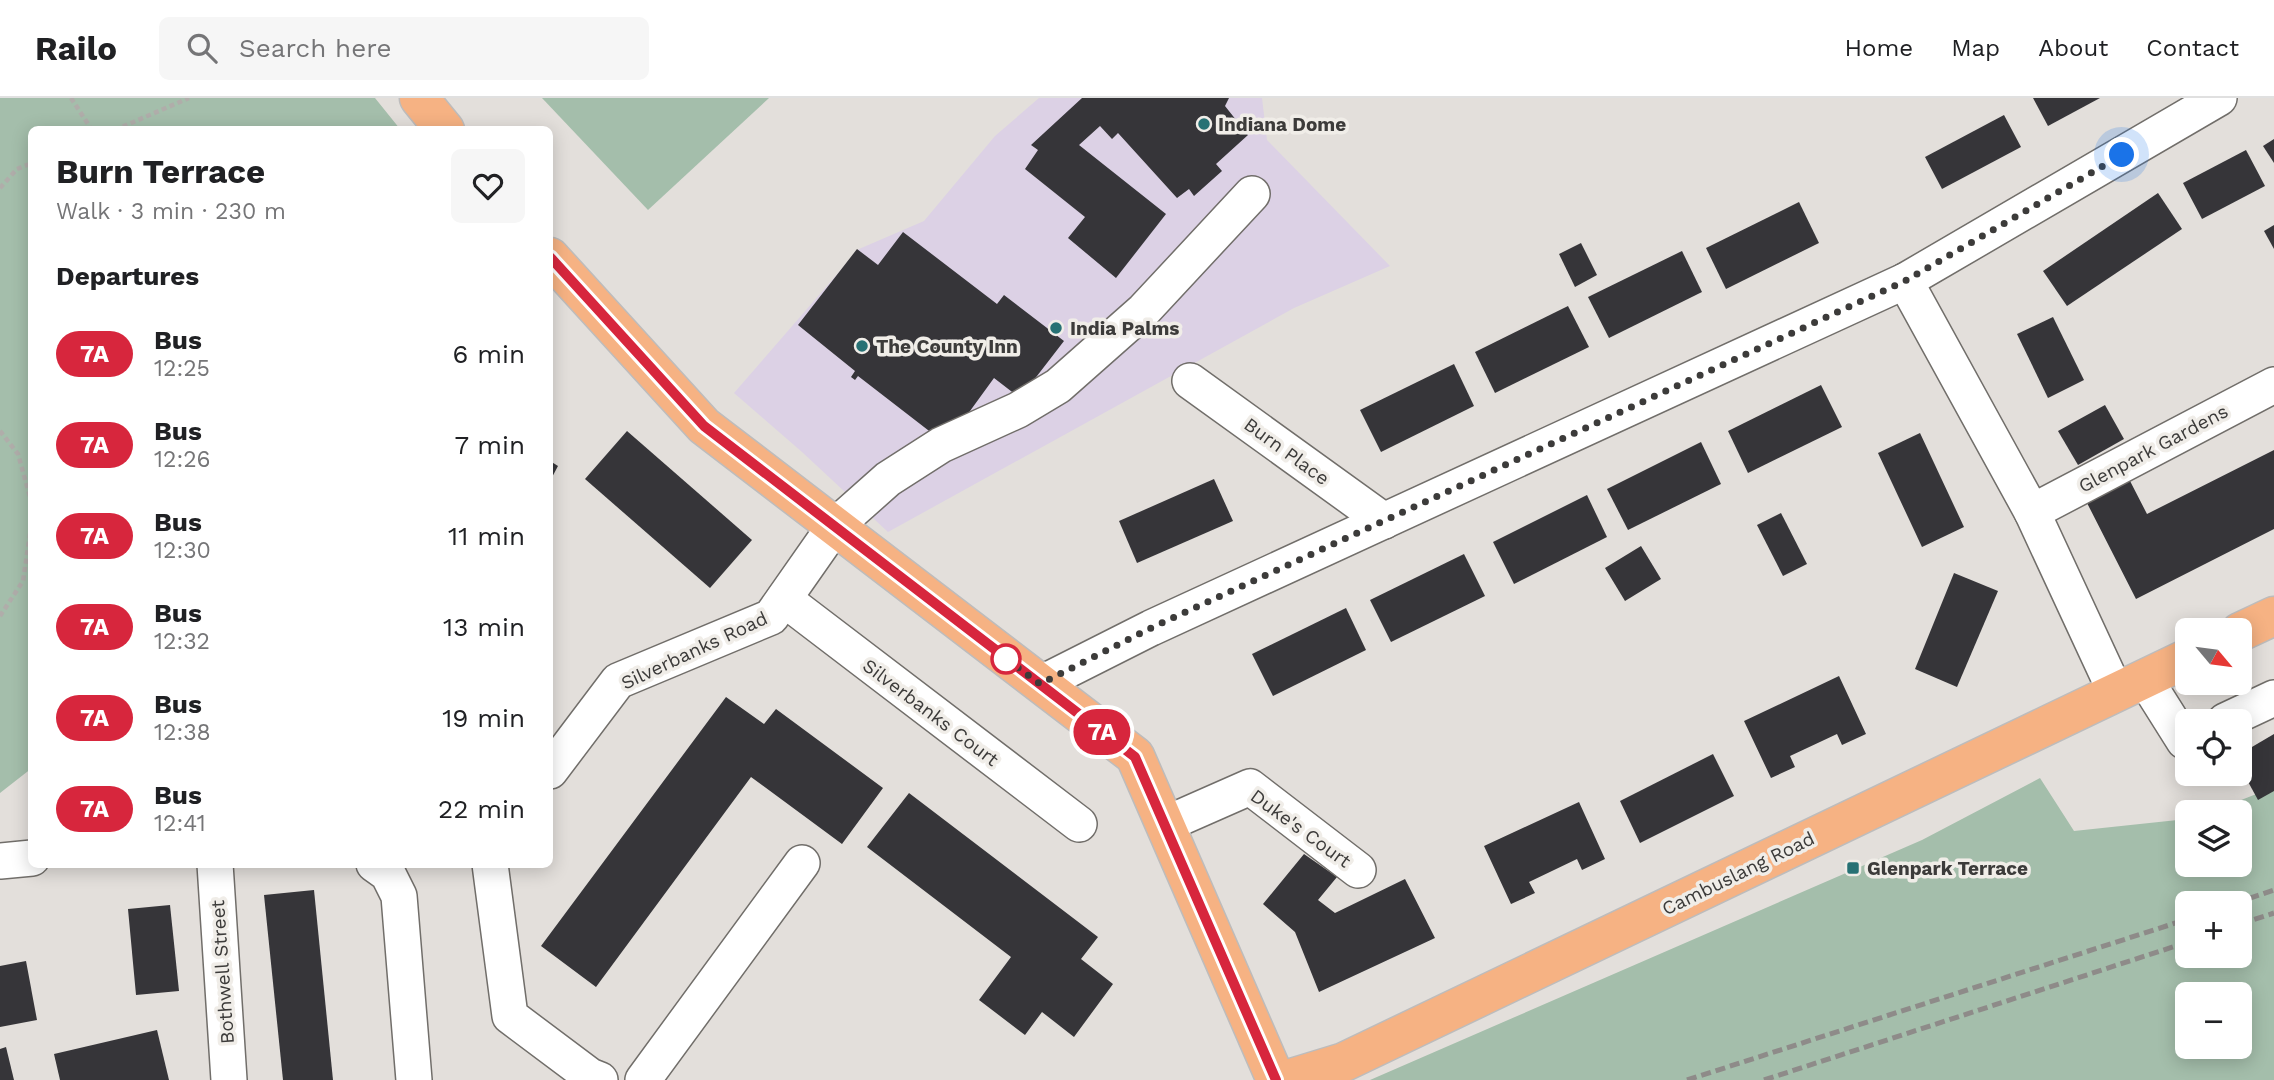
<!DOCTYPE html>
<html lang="en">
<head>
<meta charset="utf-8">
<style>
  :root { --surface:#fff; --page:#f6f6f6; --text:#202124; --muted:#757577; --line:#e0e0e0 }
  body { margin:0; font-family:"Work Sans",sans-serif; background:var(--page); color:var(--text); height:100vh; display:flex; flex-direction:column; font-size:26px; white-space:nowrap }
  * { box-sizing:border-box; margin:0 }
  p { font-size:23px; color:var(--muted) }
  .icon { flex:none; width:38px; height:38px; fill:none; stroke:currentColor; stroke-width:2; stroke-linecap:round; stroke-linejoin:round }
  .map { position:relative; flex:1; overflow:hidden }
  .sheet { position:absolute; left:28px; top:28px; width:525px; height:742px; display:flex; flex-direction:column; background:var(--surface); border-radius:10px; box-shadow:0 4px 18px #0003 }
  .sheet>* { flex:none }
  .badge { padding:0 14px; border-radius:23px; font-size:24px; line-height:46px }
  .needle { width:46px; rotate:119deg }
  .buttons { position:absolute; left:2175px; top:520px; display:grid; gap:14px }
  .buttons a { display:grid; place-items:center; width:77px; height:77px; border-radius:10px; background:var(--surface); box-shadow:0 4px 18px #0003; font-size:35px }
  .you { position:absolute; width:35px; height:35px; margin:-18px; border:5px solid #fff; border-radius:50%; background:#1a73e8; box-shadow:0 0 0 10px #1a73e833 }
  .map>.badge { position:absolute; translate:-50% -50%; box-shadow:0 0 0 4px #fff }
  h2 { padding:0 28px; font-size:26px; line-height:63px }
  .round { display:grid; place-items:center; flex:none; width:74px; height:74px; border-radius:10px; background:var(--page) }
  .summary { display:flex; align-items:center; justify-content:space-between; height:119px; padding:0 28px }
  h1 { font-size:33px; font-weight:700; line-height:52px }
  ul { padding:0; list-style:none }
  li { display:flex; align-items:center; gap:21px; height:91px; padding:0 28px }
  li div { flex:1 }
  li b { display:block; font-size:26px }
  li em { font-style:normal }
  li .badge { min-width:77px; font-weight:700; text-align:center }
  header { display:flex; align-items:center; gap:42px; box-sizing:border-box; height:98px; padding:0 35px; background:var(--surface); border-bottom:2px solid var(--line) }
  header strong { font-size:33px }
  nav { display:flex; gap:38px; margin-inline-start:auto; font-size:24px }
  .search { width:490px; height:63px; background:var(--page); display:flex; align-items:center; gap:18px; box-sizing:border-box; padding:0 24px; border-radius:10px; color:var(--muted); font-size:26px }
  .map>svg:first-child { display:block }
  .commercial { fill:#dcd1e5 }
  .green { fill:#a4beab; fill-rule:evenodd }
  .building { fill:#363539 }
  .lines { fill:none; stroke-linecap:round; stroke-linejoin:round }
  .minor-casing { stroke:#716e6a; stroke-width:38 }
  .major-casing { stroke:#bdbcbc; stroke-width:41 }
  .path { stroke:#b0adaa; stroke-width:4.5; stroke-dasharray:5 3.5; stroke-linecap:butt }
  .minor { stroke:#fff; stroke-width:35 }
  .major { stroke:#f6b283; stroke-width:38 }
  .rail { stroke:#8e8b89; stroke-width:5; stroke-dasharray:10 5; stroke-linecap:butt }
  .line-casing { stroke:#fff; stroke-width:16 }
  .line { stroke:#d7263d; stroke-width:10 }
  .walk { stroke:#3c3b3a; stroke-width:7; stroke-dasharray:0 12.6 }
  .poi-dot { fill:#277174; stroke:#f0ede8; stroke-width:2.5 }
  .stop-dot { fill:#fff; stroke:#d7263d; stroke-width:3.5 }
  .labels { text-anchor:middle; stroke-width:7; stroke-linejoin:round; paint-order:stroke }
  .poi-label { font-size:19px; font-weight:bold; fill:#3c3b3a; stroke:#f0ede8; text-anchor:start }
  .street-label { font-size:19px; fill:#3c3b3a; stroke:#f0ede8 }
</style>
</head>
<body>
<header>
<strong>Railo</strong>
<div class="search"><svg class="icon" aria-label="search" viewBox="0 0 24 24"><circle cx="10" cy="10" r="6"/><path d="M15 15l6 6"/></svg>Search here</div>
<nav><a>Home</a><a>Map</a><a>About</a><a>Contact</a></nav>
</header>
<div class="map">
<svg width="2274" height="982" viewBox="0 0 2274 982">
  <rect width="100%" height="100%" fill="#e3dfdb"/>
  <!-- commercial -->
  <path class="commercial" d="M1039 0H1262L1267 42 1390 168 1294 210 888 434 802 354 734 295 859 151 924 123 995 38Z"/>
  <!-- green -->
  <g class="green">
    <path d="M0 0H375L400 31 32 32V670L0 695Z"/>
    <path d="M542 0H769L648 112Z"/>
    <path d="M2040 680 2074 733 2187 721 2188 766H2240V714H2211L2274 689V982H1370L1922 742ZM2188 805H2240V858H2188ZM2188 896H2240V948H2188Z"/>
  </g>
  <!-- building -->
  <g class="building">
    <path d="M1082 0H1229L1225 8 1248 37 1216 66 1222 73 1194 98 1189 91 1177 100 1118 35 1112 41 1100 28 1079 47 1166 116 1116 180 1068 140 1085 119 1025 71 1038 52 1031 47Z"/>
    <path d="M2033 0H2100L2048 28Z"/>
    <path d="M2004 17 2021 49 1942 91 1925 59Z"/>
    <path d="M2274 41V65L2263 48Z"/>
    <path d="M2246 52 2265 88 2202 121 2183 85Z"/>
    <path d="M2158 95 2182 131 2067 208 2043 173Z"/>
    <path d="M1799 104 1819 145 1726 191 1706 150Z"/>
    <path d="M2274 127V151L2264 133Z"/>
    <path d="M903 134 997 206 1004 197 1064 243 1020 300 994 280 946 346 858 278 855 282 851 279 855 273 798 227 857 151 878 167Z"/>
    <path d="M1581 145 1597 177 1575 189 1559 156Z"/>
    <path d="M1682 153 1702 194 1609 240 1588 199Z"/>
    <path d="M1568 208 1589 249 1495 295 1475 254Z"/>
    <path d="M2053 219 2084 282 2048 300 2017 236Z"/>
    <path d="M1454 266 1474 308 1381 354 1360 312Z"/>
    <path d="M1821 287 1842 329 1748 375 1728 333Z"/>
    <path d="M2105 307 2124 341 2078 367 2058 333Z"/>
    <path d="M627 333 752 442 710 490 585 381Z"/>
    <path d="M1920 335 1964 429 1922 449 1878 355Z"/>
    <path d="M1701 344 1721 386 1628 432 1607 391Z"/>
    <path d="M2274 352V431L2136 501 2086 403 2129 381 2147 416Z"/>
    <path d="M550 363 558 368 550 383Z"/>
    <path d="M1214 381 1233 423 1137 465 1119 423Z"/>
    <path d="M1587 397 1607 439 1514 486 1493 444Z"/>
    <path d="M1781 415 1807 466 1783 478 1757 427Z"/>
    <path d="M1641 448 1661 481 1625 503 1605 470Z"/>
    <path d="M1464 456 1485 498 1391 544 1370 502Z"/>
    <path d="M1954 475 1998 493 1957 589 1915 571Z"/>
    <path d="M1346 510 1366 552 1273 598 1252 556Z"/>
    <path d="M1839 578 1866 636 1842 647 1837 636 1790 658 1795 669 1771 680 1744 623Z"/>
    <path d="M726 599 764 626 776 611 883 690 842 746 751 679 596 889 541 848Z"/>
    <path d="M2274 636V693L2258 702 2240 669V656Z"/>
    <path d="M1713 656 1734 698 1640 745 1620 703Z"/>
    <path d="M909 695 1098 839 1081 861 1113 886 1074 939 1042 914 1025 937 979 902 1011 859 867 749Z"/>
    <path d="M1579 704 1605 761 1582 772 1577 761 1529 784 1535 795 1511 806 1484 748Z"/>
    <path d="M1304 756 1337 779 1318 802 1335 815 1405 781 1435 840 1319 894 1295 834 1263 806Z"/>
    <path d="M314 792 333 982H283L264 797Z"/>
    <path d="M170 807 179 893 136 897 128 811Z"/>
    <path d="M26 863 37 922 0 929V868Z"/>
    <path d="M157 932 169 982H60L54 956Z"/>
    <path d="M6 949 14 982H0V951Z"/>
  </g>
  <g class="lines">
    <!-- minor casing -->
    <g class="minor-casing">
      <g id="minor">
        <path d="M1905 183 2032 414 2116 595"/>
        <path d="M1190 283 1384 423"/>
        <path d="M2032 414 2274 287"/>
        <path d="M784 501 1079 726"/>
        <path d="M2145 581 2184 643 2188 641"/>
        <path d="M1040 586 1151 530 1905 183 2219 0"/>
        <path d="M2225 623 2274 600"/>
        <path d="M550 673 618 583 771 519 834 429 888 381 941 347 1018 312 1058 288 1144 212 1252 96"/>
        <path d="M1166 726 1250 689 1358 772"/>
        <path d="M0 763 32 760"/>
        <path d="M215 766 229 982"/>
        <path d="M374 766 388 776 399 798 414 982"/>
        <path d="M490 766 510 918 590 978 600 982"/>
        <path d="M643 982 802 765"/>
      </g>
    </g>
    <!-- major casing -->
    <g class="major-casing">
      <g id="major">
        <path d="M419 0 445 32"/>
        <path d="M550 159 704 328 1135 658 1276 982"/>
        <path d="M2240 534 2274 518"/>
        <path d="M1285 982 1344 964 2188 560"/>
      </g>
    </g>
    <!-- path -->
    <g class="path">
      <path d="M71 0 92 32"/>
      <path d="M115 32 189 0"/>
      <path d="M0 90 17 71 32 65"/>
      <path d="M0 333 18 356 32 406"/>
      <path d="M0 518 23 483 32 423"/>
    </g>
    <!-- minor -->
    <use href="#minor" class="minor"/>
    <!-- major -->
    <use href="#major" class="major"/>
    <!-- rail -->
    <g class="rail">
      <path d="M2235 805 2274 792"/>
      <path d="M2240 826 2274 815"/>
      <path d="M1687 982 2188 821"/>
      <path d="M1764 982 2188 844"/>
    </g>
  </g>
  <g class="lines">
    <!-- line casing -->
    <g class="line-casing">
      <path id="line" d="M550 159 704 328 1135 659 1276 982"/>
    </g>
    <!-- line -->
    <use href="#line" class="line"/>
    <!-- walk -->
    <path class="walk" d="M1006 561 997 554 1040 586 1151 530 1905 183 2122 57"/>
  </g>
  <!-- markers -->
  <g class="poi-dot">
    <circle cx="1204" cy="26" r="7"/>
    <circle cx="1056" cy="230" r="7"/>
    <circle cx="862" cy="248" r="7"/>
    <rect x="1846" y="763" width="14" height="14" rx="3.5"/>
  </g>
  <circle class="stop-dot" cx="1006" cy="561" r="14"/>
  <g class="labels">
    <!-- poi labels -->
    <g class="poi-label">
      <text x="1218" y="33">Indiana Dome</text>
      <text x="1070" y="237">India Palms</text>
      <text x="876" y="255">The County Inn</text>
      <text x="1867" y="777">Glenpark Terrace</text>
    </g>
    <!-- street labels -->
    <g class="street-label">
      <text transform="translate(2153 350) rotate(-28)" y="7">Glenpark Gardens</text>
      <text transform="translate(1287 353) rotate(36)" y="7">Burn Place</text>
      <text transform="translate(694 552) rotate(-25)" y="7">Silverbanks Road</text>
      <text transform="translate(931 614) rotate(37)" y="7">Silverbanks Court</text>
      <text transform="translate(1301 730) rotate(36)" y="7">Duke's Court</text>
      <text transform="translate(1738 775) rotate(-26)" y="7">Cambuslang Road</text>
      <text transform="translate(222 874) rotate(-94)" y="7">Bothwell Street</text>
    </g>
  </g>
</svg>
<div class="buttons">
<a><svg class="needle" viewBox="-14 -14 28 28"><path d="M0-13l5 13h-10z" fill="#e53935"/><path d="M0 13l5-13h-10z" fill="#757577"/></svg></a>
<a><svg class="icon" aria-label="locate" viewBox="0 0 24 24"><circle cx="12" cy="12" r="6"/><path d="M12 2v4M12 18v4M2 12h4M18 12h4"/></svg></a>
<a><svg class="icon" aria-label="layers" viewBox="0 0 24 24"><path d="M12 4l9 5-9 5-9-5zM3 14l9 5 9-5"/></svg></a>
<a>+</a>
<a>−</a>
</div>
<div class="you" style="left:2122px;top:57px"></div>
<b class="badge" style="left:1102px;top:634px;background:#d7263d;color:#fff">7A</b>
<section class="sheet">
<div class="summary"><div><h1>Burn Terrace</h1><p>Walk · 3 min · 230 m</p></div><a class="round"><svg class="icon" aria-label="heart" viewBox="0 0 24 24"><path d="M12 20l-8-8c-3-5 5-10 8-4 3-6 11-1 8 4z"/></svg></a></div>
<h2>Departures</h2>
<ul>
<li><span class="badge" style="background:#d7263d;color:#fff">7A</span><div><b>Bus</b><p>12:25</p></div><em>6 min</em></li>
<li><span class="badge" style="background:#d7263d;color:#fff">7A</span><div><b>Bus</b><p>12:26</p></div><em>7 min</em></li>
<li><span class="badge" style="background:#d7263d;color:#fff">7A</span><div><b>Bus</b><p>12:30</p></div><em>11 min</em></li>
<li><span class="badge" style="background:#d7263d;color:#fff">7A</span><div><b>Bus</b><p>12:32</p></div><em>13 min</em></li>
<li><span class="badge" style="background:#d7263d;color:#fff">7A</span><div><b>Bus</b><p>12:38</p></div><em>19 min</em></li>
<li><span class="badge" style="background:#d7263d;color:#fff">7A</span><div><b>Bus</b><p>12:41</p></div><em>22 min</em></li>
</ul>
</section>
</div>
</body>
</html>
